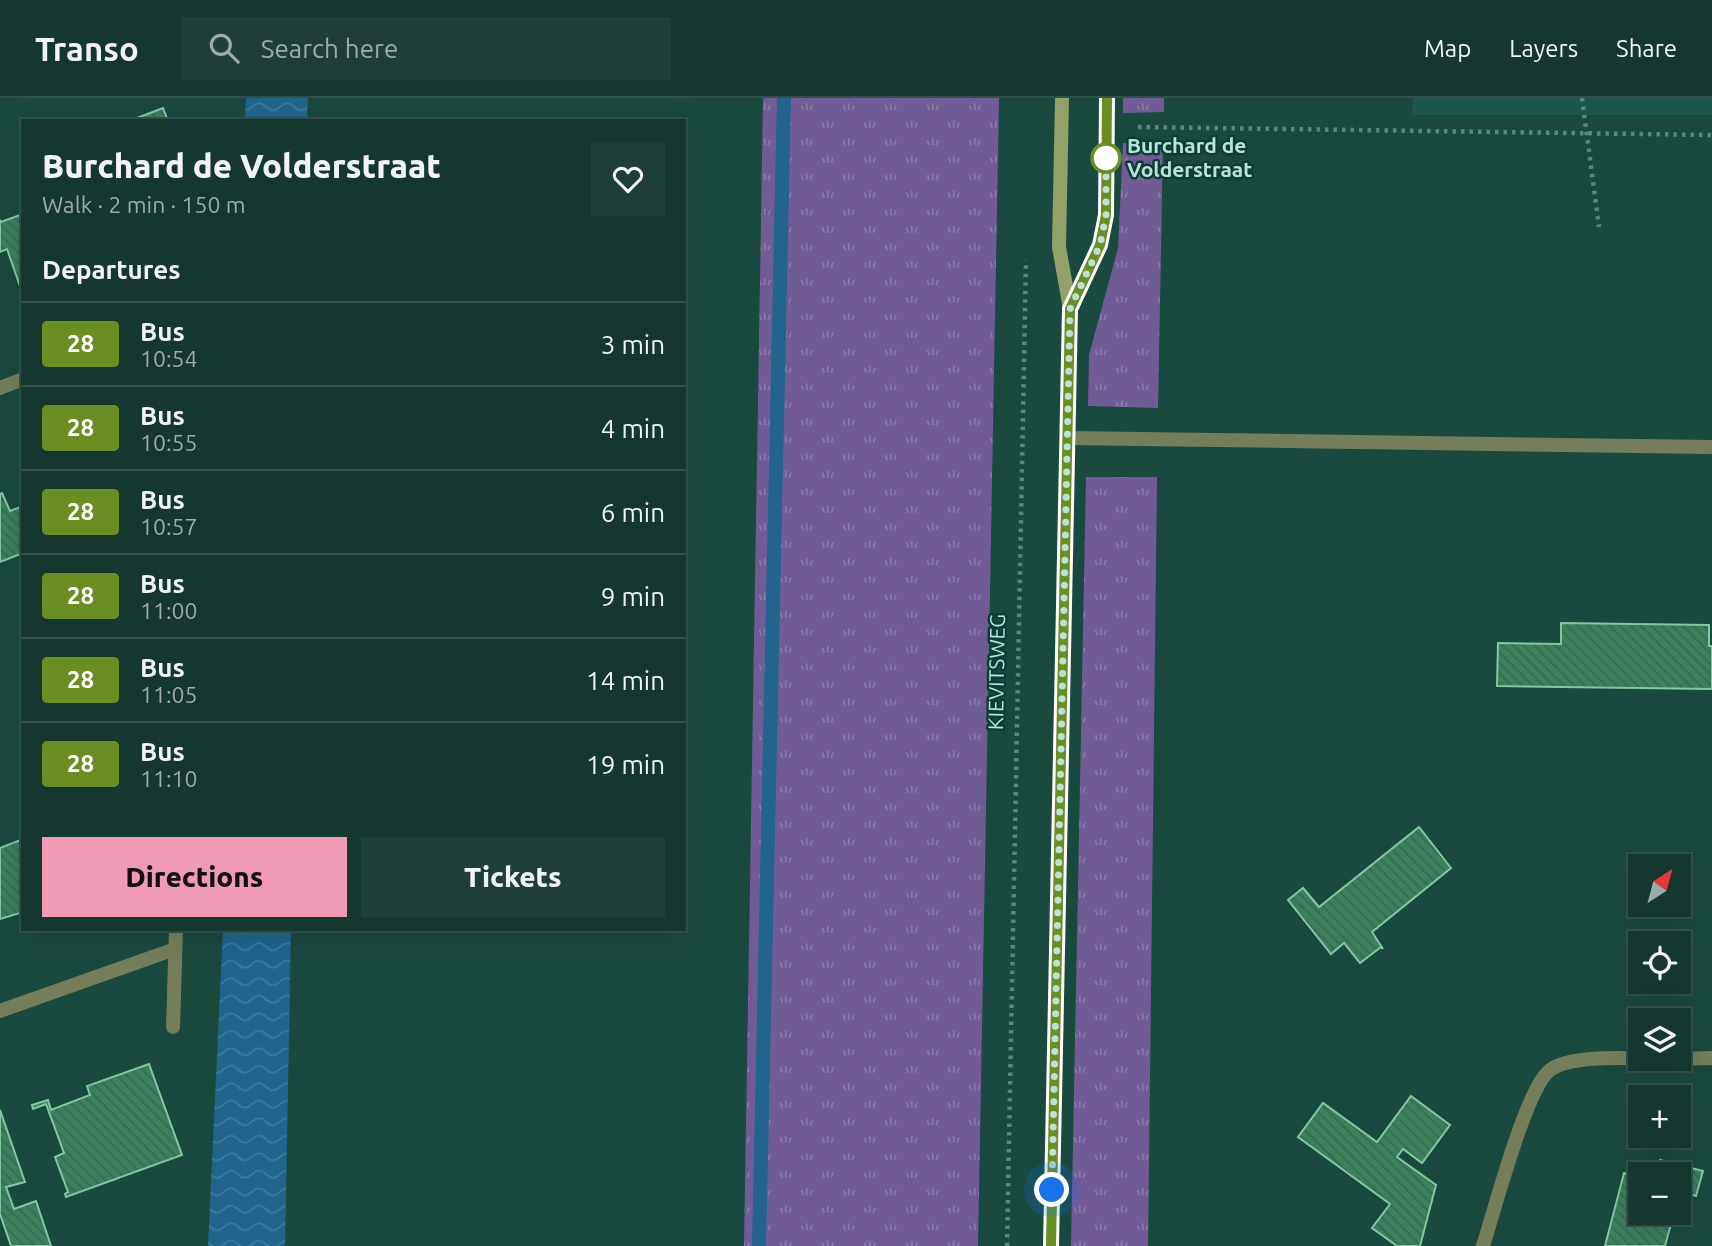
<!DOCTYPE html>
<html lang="en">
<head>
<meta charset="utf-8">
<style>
  :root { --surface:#143730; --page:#1d3f38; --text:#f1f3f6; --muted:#9dacab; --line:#33514c; --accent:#f09ab5 }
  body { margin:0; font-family:Ubuntu,sans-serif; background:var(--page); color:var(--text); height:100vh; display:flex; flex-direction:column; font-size:26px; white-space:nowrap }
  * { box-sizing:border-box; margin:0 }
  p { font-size:23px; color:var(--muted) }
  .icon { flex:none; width:38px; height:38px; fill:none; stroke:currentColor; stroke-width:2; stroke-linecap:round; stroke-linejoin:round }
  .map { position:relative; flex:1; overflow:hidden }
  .drawer { position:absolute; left:21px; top:21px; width:665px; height:812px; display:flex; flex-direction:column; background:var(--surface); border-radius:0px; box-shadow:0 7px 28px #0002,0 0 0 2px var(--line) }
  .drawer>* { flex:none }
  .badge { padding:0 14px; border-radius:5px; font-size:24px; line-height:46px }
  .needle { width:46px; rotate:36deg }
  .buttons { position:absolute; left:1628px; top:756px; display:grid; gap:14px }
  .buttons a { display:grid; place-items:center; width:63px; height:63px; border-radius:0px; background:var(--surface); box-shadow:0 7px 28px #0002,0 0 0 2px var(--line); font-size:35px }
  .you { position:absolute; width:35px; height:35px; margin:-18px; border:5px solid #fff; border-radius:50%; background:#1a73e8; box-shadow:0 0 0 10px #1a73e833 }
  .map>.badge { position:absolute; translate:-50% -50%; box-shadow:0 0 0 4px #fff }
  h2 { padding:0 21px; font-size:26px; line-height:63px }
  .round { display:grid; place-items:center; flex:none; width:74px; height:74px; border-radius:0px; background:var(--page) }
  .headline { display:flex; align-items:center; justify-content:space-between; height:119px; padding:0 21px }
  h1 { font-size:33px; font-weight:800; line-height:52px }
  .button { display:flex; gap:14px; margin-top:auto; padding:14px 21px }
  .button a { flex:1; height:80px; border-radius:0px; background:var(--accent); color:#111; font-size:28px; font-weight:800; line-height:80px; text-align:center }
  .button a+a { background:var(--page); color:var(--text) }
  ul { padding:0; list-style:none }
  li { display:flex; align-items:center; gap:21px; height:84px; padding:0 21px; border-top:2px solid var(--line) }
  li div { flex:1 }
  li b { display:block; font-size:26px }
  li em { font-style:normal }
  li .badge { min-width:77px; font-weight:700; text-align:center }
  header { display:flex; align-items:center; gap:42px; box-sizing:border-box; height:98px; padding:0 35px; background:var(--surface); border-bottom:2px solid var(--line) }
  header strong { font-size:33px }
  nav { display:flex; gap:38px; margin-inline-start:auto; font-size:24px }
  .search { width:490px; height:63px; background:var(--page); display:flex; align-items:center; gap:18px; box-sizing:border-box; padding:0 24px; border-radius:0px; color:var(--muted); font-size:26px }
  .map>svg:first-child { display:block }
  .built { fill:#1f564c }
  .grass { fill:url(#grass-tufts) }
  .water { fill:url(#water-waves) }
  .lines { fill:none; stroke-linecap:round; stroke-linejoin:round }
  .stream { stroke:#21648c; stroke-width:14 }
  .building { fill:url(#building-back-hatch); stroke:#83c8a2; stroke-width:2 }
  .path { stroke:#59867d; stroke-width:4.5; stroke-dasharray:3.5 5; stroke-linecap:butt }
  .street { stroke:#757e5b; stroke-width:14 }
  .secondary { stroke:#93a068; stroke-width:14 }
  .line-casing { stroke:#fff; stroke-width:16 }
  .line { stroke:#6b8e23; stroke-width:10 }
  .walk { stroke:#bae2d9; stroke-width:7; stroke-dasharray:0 12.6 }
  .stop-dot { fill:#fff; stroke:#6b8e23; stroke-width:3.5 }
  .labels { text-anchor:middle; stroke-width:5; stroke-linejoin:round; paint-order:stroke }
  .stop-label { font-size:21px; font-weight:bold; fill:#bae2d9; stroke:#0d3e36; text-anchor:start }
  .street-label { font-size:21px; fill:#bae2d9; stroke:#0d3e36 }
</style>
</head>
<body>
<header>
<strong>Transo</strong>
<div class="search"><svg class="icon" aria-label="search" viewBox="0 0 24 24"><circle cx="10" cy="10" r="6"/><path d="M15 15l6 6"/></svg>Search here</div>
<nav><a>Map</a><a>Layers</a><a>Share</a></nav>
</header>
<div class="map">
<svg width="1712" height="1148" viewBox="0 0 1712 1148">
  <defs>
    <pattern id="grass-tufts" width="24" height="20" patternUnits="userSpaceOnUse" patternTransform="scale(1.75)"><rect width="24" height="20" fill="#705b96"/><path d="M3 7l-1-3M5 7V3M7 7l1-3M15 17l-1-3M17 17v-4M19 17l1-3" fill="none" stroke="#887aa9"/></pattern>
    <pattern id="water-waves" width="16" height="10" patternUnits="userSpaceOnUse" patternTransform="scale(1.75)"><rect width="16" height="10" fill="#21648c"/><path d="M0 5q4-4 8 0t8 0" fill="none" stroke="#3f7a9c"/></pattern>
    <pattern id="building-back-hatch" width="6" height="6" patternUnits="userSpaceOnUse" patternTransform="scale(1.75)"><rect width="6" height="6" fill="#3c805e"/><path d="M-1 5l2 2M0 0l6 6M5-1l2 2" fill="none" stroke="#3a6852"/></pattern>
  </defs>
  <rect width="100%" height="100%" fill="#1a4940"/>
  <!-- built -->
  <path class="built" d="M1413 0H1712V17H1412Z"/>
  <!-- grass -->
  <g class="grass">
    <path d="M763 0H999L978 1148H744Z"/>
    <path d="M1123 0H1164V14L1123 15Z"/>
    <path d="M1123 45 1163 46 1158 310 1088 308 1089 257 1118 150Z"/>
    <path d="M1086 379H1157L1148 1148H1071Z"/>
  </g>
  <!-- water -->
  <g class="water">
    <path d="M246 0H308L307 23H245Z"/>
    <path d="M223 831H291L285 1148H208Z"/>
  </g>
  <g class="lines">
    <!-- stream -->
    <path class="stream" d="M759 1148 784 0"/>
  </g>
  <!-- building -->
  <g class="building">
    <path d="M163 10 168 23H129Z"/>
    <path d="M23 116V193L22 194 7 151 0 154V122L1 124Z"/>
    <path d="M2 395 10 413 23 408V455L0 464V396Z"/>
    <path d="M1561 525 1709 527V548H1712V591L1497 588 1498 545 1561 546Z"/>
    <path d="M1419 729 1451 770 1372 834 1383 851 1381 849 1360 865 1344 845 1331 856 1288 802 1303 790 1319 809Z"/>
    <path d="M23 741V814L0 821V750Z"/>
    <path d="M149 966 182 1057 66 1099 65 1096 68 1094 55 1059 64 1055 46 1006 33 1011 32 1007 48 1002 51 1012 90 997 87 988Z"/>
    <path d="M1411 998 1450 1027 1422 1065 1403 1051 1397 1059 1436 1087 1420 1148H1397L1372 1130 1390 1106 1298 1039 1323 1005 1377 1044Z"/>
    <path d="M0 1012 25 1084 6 1089 14 1111 36 1103 51 1148H11L0 1116Z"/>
    <path d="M1660 1062 1703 1073 1696 1098 1680 1093 1678 1098V1076H1656Z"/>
    <path d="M1624 1075 1640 1080V1115H1674L1665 1148H1605Z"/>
  </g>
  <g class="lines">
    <!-- path -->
    <g class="path">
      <path d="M1582 0 1599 129"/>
      <path d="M1138 29 1712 37"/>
      <path d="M1007 1148 1026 162"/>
    </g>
    <!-- street -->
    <g class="street">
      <path d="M0 290 23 281"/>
      <path d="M1067 340 1712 349"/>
      <path d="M0 913 175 851"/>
      <path d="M173 929 176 831"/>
      <path d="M1678 961 1712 960"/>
      <path d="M1483 1148C1494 1114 1526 990 1550 972 1573 955 1638 961 1667 961"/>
    </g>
    <!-- secondary -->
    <g class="secondary">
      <path d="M1070 211 1100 147 1106 117 1107 0"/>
      <path d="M1051 1148 1070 211 1059 149 1062 0"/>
    </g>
  </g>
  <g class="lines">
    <!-- line casing -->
    <g class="line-casing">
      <path id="line" d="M1051 1148 1070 211 1100 147 1106 117 1107 0"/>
    </g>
    <!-- line -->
    <use href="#line" class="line"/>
    <!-- walk -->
    <path class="walk" d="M1052 1092 1070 211 1100 147 1106 117V60"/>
  </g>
  <!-- markers -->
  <circle class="stop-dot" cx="1106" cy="60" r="14"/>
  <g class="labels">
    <!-- stop labels -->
    <g class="stop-label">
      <text x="1127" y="55">Burchard de<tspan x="1127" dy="24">Volderstraat</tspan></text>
    </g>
    <!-- street labels -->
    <g class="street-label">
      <text transform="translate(997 574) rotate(-89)" y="7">KIEVITSWEG</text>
    </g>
  </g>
</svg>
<div class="buttons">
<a><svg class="needle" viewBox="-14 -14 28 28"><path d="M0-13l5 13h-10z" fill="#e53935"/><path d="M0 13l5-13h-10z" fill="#9dacab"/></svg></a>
<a><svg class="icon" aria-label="locate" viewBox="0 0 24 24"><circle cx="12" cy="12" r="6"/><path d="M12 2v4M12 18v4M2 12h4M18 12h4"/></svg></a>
<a><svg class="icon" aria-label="layers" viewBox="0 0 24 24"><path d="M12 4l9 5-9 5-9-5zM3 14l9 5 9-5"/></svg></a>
<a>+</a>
<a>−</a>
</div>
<div class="you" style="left:1052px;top:1092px"></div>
<section class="drawer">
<div class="headline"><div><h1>Burchard de Volderstraat</h1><p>Walk · 2 min · 150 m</p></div><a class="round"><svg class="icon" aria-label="heart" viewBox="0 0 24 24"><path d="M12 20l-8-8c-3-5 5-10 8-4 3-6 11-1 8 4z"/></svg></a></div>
<h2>Departures</h2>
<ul>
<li><span class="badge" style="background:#6b8e23;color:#fff">28</span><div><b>Bus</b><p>10:54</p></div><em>3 min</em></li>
<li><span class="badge" style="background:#6b8e23;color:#fff">28</span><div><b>Bus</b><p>10:55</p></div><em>4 min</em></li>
<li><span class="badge" style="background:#6b8e23;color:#fff">28</span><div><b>Bus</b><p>10:57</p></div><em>6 min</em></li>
<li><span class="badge" style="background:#6b8e23;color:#fff">28</span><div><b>Bus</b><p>11:00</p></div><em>9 min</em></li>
<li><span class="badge" style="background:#6b8e23;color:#fff">28</span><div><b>Bus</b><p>11:05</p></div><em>14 min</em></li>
<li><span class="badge" style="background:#6b8e23;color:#fff">28</span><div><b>Bus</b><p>11:10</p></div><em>19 min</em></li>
</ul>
<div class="button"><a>Directions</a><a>Tickets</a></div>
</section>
</div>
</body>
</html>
